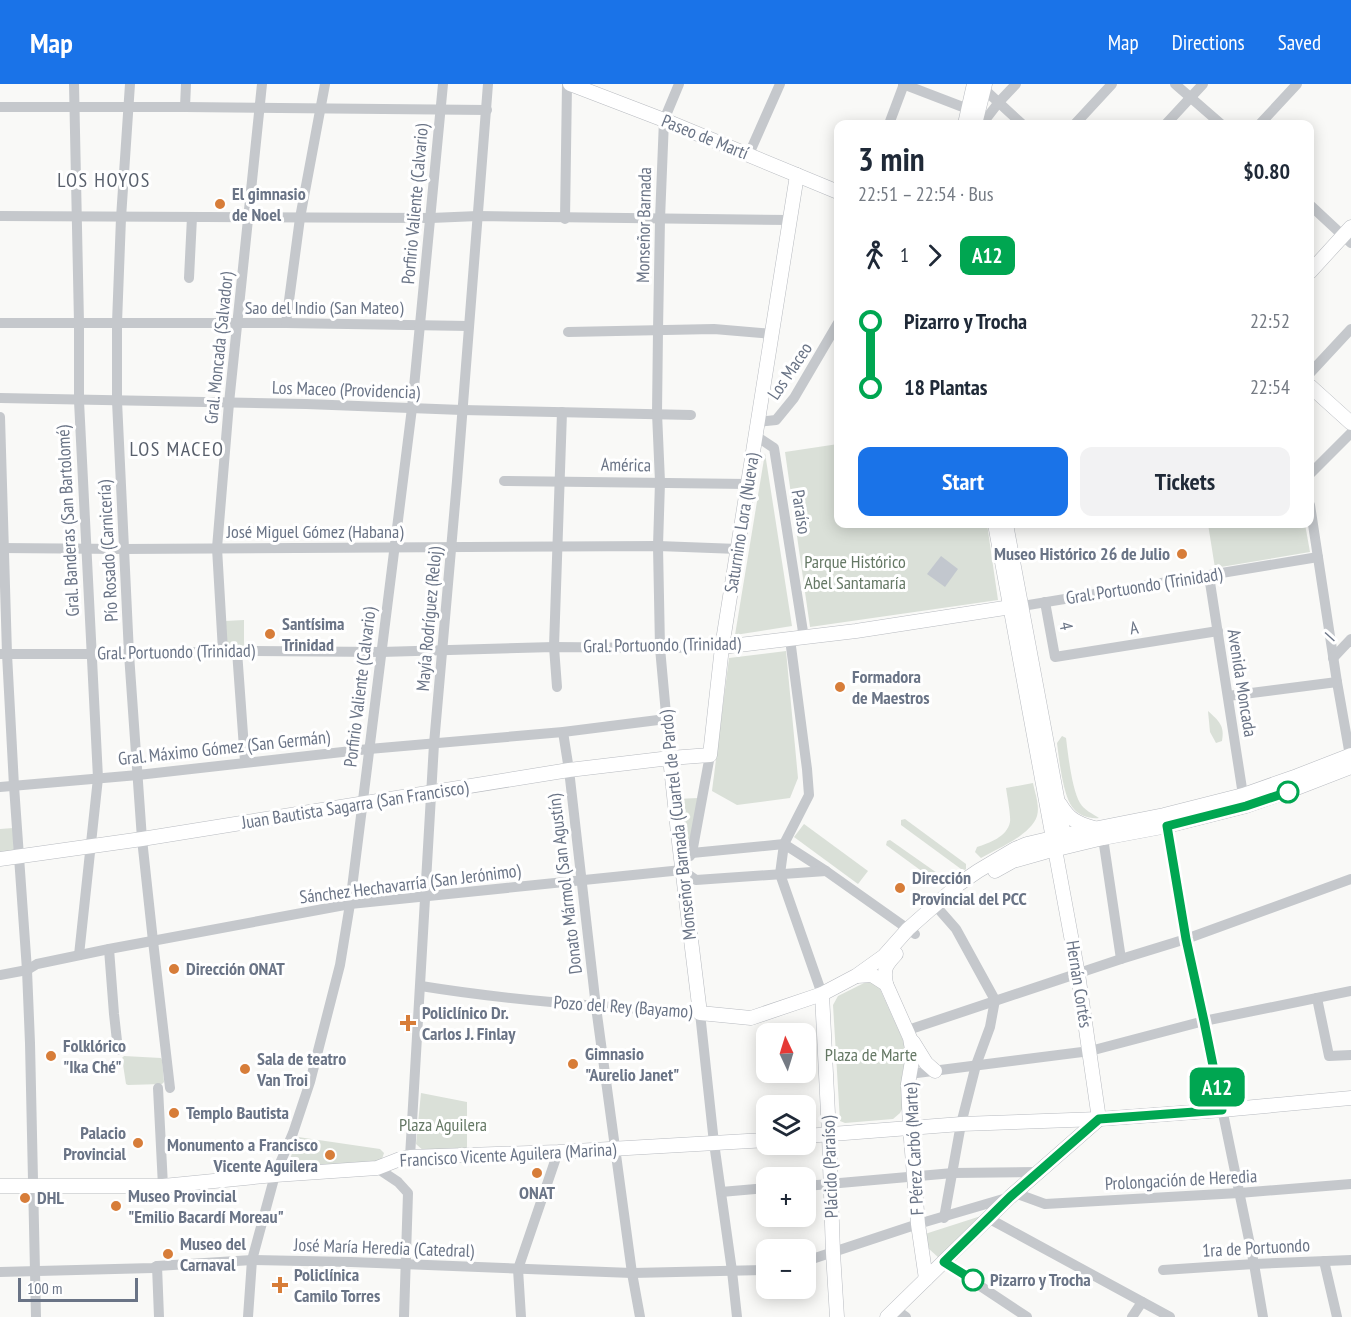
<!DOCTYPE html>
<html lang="en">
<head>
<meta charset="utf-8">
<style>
  :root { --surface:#fff; --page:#f2f2f3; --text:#1f2937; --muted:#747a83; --accent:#1a73e8 }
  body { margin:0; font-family:"PT Sans Narrow",sans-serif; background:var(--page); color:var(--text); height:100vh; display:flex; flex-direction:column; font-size:22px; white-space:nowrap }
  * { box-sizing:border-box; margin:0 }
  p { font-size:20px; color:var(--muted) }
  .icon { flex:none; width:33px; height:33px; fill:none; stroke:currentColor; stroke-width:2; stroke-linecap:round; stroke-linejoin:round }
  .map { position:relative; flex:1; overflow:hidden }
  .drawer { position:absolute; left:834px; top:36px; width:480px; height:408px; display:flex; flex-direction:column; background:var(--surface); border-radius:12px; box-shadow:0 3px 15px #0003 }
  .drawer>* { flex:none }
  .badge { padding:0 12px; border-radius:9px; font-size:21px; line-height:39px }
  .needle { width:39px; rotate:356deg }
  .buttons { position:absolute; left:756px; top:939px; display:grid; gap:12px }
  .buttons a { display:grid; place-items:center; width:60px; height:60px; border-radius:12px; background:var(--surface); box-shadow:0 3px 15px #0003; font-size:30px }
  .scale { position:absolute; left:18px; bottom:15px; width:120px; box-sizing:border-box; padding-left:6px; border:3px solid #6a7486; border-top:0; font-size:16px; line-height:21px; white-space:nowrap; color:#6a7486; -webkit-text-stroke:4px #fff; paint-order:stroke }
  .map>.badge { position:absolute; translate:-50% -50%; box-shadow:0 0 0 3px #fff }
  .legs { display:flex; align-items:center; gap:9px; height:66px; padding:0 24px; font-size:20px }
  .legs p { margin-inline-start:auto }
  .head { display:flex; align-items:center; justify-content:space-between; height:102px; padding:0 24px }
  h1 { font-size:33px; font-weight:700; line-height:45px }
  .button { display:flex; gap:12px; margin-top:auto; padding:12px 24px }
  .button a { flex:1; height:69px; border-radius:12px; background:var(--accent); color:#fff; font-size:24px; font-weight:700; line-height:69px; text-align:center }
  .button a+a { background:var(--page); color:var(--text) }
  ul { padding:0 24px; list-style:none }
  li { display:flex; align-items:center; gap:21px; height:66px; font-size:22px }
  li i { display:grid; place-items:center; width:9px; height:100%; margin:0 8px; background:currentColor }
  li i::after { content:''; width:15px; height:15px; margin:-8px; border:4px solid; border-radius:50%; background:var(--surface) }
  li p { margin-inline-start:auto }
  li:first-child i { background:linear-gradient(#0000 50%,currentColor 0) }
  li:last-child i { background:linear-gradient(currentColor 50%,#0000 0) }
  header { display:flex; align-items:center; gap:36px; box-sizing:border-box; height:84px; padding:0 30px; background:var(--accent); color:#fff }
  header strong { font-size:28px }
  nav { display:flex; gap:33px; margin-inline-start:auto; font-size:21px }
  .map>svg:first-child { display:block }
  .green { fill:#dae0d8 }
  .water { fill:#c2c7ce }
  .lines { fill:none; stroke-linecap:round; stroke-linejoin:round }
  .major-casing { stroke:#b8bbc0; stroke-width:15 }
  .minor { stroke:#c5c8cc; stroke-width:10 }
  .major { stroke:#fff; stroke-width:14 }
  .line-1-casing { stroke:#fff; stroke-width:14 }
  .line-1 { stroke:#00a651; stroke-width:9 }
  .poi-dot { fill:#d77d39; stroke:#fff; stroke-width:2 }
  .stop-1-dot { fill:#fff; stroke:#00a651; stroke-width:3 }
  .labels { text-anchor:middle; stroke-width:6; stroke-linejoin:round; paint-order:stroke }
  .street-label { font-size:18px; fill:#6a7486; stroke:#fff }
  .poi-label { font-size:18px; font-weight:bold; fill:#6a7486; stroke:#fff; text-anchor:start }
  .park-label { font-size:18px; fill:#657865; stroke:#fff }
  .stop-label { font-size:18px; font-weight:bold; fill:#6a7486; stroke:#fff; text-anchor:start }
  .neighbourhood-label { font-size:20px; letter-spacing:1.5px; fill:#585f6b; stroke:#fff }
</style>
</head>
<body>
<header>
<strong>Map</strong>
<nav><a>Map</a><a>Directions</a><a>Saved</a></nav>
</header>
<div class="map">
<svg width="1351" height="1233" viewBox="0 0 1351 1233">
  <rect width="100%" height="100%" fill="#f9f9f7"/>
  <!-- green -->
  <g class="green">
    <path d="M838 360V440H987L998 516 810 543 785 368Z"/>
    <path d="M765 369 792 542 735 551Z"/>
    <path d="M1208 440H1305L1310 468 1215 484Z"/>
    <path d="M244 536V563L226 564 225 537Z"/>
    <path d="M786 567 798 694 790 714 737 721 712 707 729 574Z"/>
    <path d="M1208 627C1219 637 1225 642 1222 657L1216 659 1210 648Z"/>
    <path d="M1062 652 1066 654C1068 670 1072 706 1080 719 1084 726 1093 730 1099 734 1090 735 1079 732 1073 724 1063 712 1059 675 1057 659Z"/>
    <path d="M1033 699C1035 709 1040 722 1037 732 1031 751 997 765 981 774L975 768 977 763C989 759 1007 753 1010 738 1011 732 1007 711 1006 704Z"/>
    <path d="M698 714 690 756 687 757H683L676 715Z"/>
    <path d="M905 735 966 780V785L965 786 961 785 901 741V736Z"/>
    <path d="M804 740 868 787 858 800 794 753Z"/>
    <path d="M13 744 14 769 0 772V745Z"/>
    <path d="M890 756 947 796 948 799V801L942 802 886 761 887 757Z"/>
    <path d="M871 897 879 903 906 963V973L902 991 903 1005 902 1025 900 1029 893 1035 845 1039 840 1037 833 921 838 912 866 898Z"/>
    <path d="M124 972 161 974 162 976 164 998 162 1000 128 1001 126 1000 122 974Z"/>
    <path d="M421 1009 467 1018V1068H425L416 1060Z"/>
    <path d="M298 1053 380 1065 384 1069 382 1075 376 1080 286 1086Z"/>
    <path d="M981 1132 939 1174 928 1164 925 1150Z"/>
  </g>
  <!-- water -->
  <path class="water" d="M941 472 958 485 945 503 927 490Z"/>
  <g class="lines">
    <!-- major casing -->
    <g class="major-casing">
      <g id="major">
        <path d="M570 0 664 36 838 108"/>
        <path d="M965 40 974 0"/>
        <path d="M975 40 985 0"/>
        <path d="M1310 188 1351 143"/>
        <path d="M1310 302 1351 339"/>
        <path d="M995 440 1078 890 1099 1035"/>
        <path d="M1006 440 1064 751 1062 759"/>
        <path d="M722 563 856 547 1011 523"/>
        <path d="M670 674 679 758 700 929 751 934 822 910 856 892 884 872 908 845 959 800 978 787 1015 765 1027 760 1078 748 1164 731 1243 711 1297 692 1351 671"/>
        <path d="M1060 720C1069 735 1076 739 1094 744"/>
        <path d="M0 775 142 755 569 686 670 674 710 671 722 563 797 91"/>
        <path d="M995 787 1013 777 1045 768 1103 754 1167 742 1246 722 1289 707 1351 683"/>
        <path d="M857 892 872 891 886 900 910 954 913 971 908 1000 910 1043 918 1140 926 1195"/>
        <path d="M886 900C883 884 886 881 896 870"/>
        <path d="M822 910 829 1050 833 1169 837 1233"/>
        <path d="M913 958 926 979 935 987"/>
        <path d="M806 1052 961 1040 1099 1035 1222 1026 1351 1014"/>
        <path d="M0 1102H163L275 1091 377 1084 400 1075 410 1073 558 1068 766 1056"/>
        <path d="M887 1233 1010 1113 1099 1035"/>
      </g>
    </g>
    <!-- minor -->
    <g class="minor">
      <path d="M74 0 79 239V317L98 694 79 871"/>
      <path d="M130 0 121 134 117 239V317L129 570 142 755 153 857 170 1004"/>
      <path d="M903 0 968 25"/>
      <path d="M1175 0 1221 40"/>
      <path d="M984 5 1022 40"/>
      <path d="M0 23H185L487 26"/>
      <path d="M185 23 186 0"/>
      <path d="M889 40 904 0"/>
      <path d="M982 40 999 18 1016 0"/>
      <path d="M1075 40 1112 0"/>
      <path d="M1166 40 1203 0"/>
      <path d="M1260 40 1297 0"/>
      <path d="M749 70 780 0"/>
      <path d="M1310 121 1351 159"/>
      <path d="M0 132 431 134 478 132 790 136"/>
      <path d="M565 135 567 0"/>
      <path d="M189 194 192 133"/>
      <path d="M0 239H286L469 242"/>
      <path d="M286 239 300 134 325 0"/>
      <path d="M568 248 714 245 772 250"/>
      <path d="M1310 289 1351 245"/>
      <path d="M0 314 306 320 462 326 691 331"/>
      <path d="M0 333 7 570 14 702 27 886 30 959 36 1233"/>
      <path d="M758 338 776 336 794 314 838 239"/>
      <path d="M756 352 774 364 804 554"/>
      <path d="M1310 390 1351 349"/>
      <path d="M504 397 748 400"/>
      <path d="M1310 421 1337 598 1350 672"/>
      <path d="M0 464 124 465 658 462 738 465"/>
      <path d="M1209 492 1243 711"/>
      <path d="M1045 518 1055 573 1218 547"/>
      <path d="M1016 523 1318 473"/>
      <path d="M790 555 807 685 809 711 784 760 780 790 822 910"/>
      <path d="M223 567 217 464 229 319 262 0"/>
      <path d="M237 567 245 678"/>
      <path d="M0 570H129L237 567 381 568 554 563 660 564 722 563"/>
      <path d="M1333 574 1351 555"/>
      <path d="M557 603 554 563 562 328"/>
      <path d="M1228 612 1337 598"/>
      <path d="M563 648 569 686 596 923 632 1189 640 1233"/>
      <path d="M670 674 660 564 658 462 660 398 657 329 658 247 660 135 664 36 679 0"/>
      <path d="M0 703 138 691 369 665 563 648 666 635"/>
      <path d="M1167 742 1186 855 1204 937 1254 1180 1263 1233"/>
      <path d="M1103 754 1121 875"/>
      <path d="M679 758 692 769 784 760 826 787 915 850"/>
      <path d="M690 772 692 769 710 671"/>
      <path d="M935 821 956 845 995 916 990 943 976 981 961 1040 944 1134"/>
      <path d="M109 865 114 930 118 966"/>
      <path d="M0 891 27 886 37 880 109 865 350 820 682 786 696 796 826 787"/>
      <path d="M421 902C513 917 607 923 700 929L714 1059 732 1187 737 1233"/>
      <path d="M1317 914 1329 972 1351 971"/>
      <path d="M908 946 1121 875 1186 855 1351 795"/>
      <path d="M909 990 1090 967 1204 937 1351 907"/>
      <path d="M158 1004 163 1102"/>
      <path d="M410 1073 434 660 457 397 488 0"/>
      <path d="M377 1084 398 1098 408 1109 404 1233"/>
      <path d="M806 1102 953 1089 1038 1088"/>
      <path d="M721 1108 766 1104"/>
      <path d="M1015 1109 1045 1120 1239 1109 1351 1100"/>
      <path d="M988 1134 1170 1233"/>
      <path d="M806 1177 918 1140 1010 1113"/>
      <path d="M1324 1177 1337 1233"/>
      <path d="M944 1178 1027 1233"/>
      <path d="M157 1182 159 1233"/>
      <path d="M1163 1186 1254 1180 1351 1176"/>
      <path d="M0 1188 153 1184 157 1182 252 1176 351 1178 632 1189 766 1186"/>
      <path d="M895 1225 906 1233"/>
      <path d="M248 1233 252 1176 275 1091 293 1049 310 998 340 881 350 820 412 324 443 0"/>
      <path d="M521 1233 518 1185 558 1068"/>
      <path d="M1132 1233 1142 1218"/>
    </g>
    <!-- major -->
    <use href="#major" class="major"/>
  </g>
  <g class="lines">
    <!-- line-1 casing -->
    <g class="line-1-casing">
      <path id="line-1" d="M973 1196 944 1178 1010 1113 1099 1035 1222 1026 1204 937 1186 855 1167 742 1246 722 1288 708"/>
    </g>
    <!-- line-1 -->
    <use href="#line-1" class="line-1"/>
  </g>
  <!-- markers -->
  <g class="poi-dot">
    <circle cx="220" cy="120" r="6"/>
    <circle cx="1182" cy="470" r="6"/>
    <circle cx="270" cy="550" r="6"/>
    <circle cx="840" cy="603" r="6"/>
    <circle cx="900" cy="804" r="6"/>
    <circle cx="174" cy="885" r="6"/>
    <path d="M405 930h6v6h6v6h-6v6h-6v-6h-6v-6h6z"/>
    <circle cx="51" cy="972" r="6"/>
    <circle cx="573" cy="980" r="6"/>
    <circle cx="245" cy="985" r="6"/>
    <circle cx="174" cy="1029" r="6"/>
    <circle cx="138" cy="1059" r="6"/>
    <circle cx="330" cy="1071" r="6"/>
    <circle cx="537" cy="1089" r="6"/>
    <circle cx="25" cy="1114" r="6"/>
    <circle cx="116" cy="1122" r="6"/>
    <circle cx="168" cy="1170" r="6"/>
    <path d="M277 1192h6v6h6v6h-6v6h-6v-6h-6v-6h6z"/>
  </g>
  <g class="stop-1-dot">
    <circle cx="1288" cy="708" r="10"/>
    <circle cx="973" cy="1196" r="10"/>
  </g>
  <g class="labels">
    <!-- street labels -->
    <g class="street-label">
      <text transform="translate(705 53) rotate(22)" y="6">Paseo de Martí</text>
      <text transform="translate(415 120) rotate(-85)" y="6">Porfirio Valiente (Calvario)</text>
      <text transform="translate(644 141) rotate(-89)" y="6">Monseñor Barnada</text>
      <text x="324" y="230">Sao del Indio (San Mateo)</text>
      <text transform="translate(219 264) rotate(-84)" y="6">Gral. Moncada (Salvador)</text>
      <text transform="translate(790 287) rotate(-56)" y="6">Los Maceo</text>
      <text transform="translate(346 306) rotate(2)" y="6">Los Maceo (Providencia)</text>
      <text transform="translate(626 381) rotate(1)" y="6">América</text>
      <text transform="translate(801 428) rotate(81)" y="6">Paraíso</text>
      <text transform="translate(68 437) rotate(-93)" y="6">Gral. Banderas (San Bartolomé)</text>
      <text transform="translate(742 439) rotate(-81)" y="6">Saturnino Lora (Nueva)</text>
      <text x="315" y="454">José Miguel Gómez (Habana)</text>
      <text transform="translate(108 467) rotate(-93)" y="6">Pío Rosado (Carnicería)</text>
      <text transform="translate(1144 502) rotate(-9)" y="6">Gral. Portuondo (Trinidad)</text>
      <text transform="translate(429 535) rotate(-85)" y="6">Mayía Rodríguez (Reloj)</text>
      <text transform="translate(1066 542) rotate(79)" y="6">4</text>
      <text transform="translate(1134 544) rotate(-9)" y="6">A</text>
      <text transform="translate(1330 553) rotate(-48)" y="6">I</text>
      <text transform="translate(662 561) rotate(-1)" y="6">Gral. Portuondo (Trinidad)</text>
      <text transform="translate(176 568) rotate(-1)" y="6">Gral. Portuondo (Trinidad)</text>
      <text transform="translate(1242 599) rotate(81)" y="6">Avenida Moncada</text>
      <text transform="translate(360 603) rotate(-83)" y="6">Porfirio Valiente (Calvario)</text>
      <text transform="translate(224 664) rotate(-6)" y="6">Gral. Máximo Gómez (San Germán)</text>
      <text transform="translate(355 721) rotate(-9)" y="6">Juan Bautista Sagarra (San Francisco)</text>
      <text transform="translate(678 741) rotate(-96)" y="6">Monseñor Barnada (Cuartel de Pardo)</text>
      <text transform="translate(410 800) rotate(-7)" y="6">Sánchez Hechavarría (San Jerónimo)</text>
      <text transform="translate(565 800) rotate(-97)" y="6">Donato Mármol (San Agustín)</text>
      <text transform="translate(1079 900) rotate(81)" y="6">Hernán Cortés</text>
      <text transform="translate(623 923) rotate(4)" y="6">Pozo del Rey (Bayamo)</text>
      <text transform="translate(914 1065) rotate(-93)" y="6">F Pérez Carbó (Marte)</text>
      <text transform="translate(508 1071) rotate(-3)" y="6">Francisco Vicente Aguilera (Marina)</text>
      <text transform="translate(830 1083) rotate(-92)" y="6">Plácido (Paraíso)</text>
      <text transform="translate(1181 1096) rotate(-3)" y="6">Prolongación de Heredia</text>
      <text transform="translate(384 1164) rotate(2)" y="6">José María Heredia (Catedral)</text>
      <text transform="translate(1256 1164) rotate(-3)" y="6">1ra de Portuondo</text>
    </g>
    <!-- poi labels -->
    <g class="poi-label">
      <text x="232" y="116">El gimnasio<tspan x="232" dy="21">de Noel</tspan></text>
      <text x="1170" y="476" text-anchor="end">Museo Histórico 26 de Julio</text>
      <text x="282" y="546">Santísima<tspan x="282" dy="21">Trinidad</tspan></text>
      <text x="852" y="599">Formadora<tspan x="852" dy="21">de Maestros</tspan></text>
      <text x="912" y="800">Dirección<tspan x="912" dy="21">Provincial del PCC</tspan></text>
      <text x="186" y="891">Dirección ONAT</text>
      <text x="422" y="935">Policlínico Dr.<tspan x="422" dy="21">Carlos J. Finlay</tspan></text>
      <text x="63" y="968">Folklórico<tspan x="63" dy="21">"Ika Ché"</tspan></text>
      <text x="585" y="976">Gimnasio<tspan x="585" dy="21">"Aurelio Janet"</tspan></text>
      <text x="257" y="981">Sala de teatro<tspan x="257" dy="21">Van Troi</tspan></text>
      <text x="186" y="1035">Templo Bautista</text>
      <text x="126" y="1055" text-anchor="end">Palacio<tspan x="126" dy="21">Provincial</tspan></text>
      <text x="318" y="1067" text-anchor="end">Monumento a Francisco<tspan x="318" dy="21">Vicente Aguilera</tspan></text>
      <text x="537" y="1115" text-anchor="middle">ONAT</text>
      <text x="128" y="1118">Museo Provincial<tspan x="128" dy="21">"Emilio Bacardí Moreau"</tspan></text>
      <text x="37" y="1120">DHL</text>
      <text x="180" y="1166">Museo del<tspan x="180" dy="21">Carnaval</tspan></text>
      <text x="294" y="1197">Policlínica<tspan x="294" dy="21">Camilo Torres</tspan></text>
    </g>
    <!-- park labels -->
    <g class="park-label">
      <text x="855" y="484">Parque Histórico<tspan x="855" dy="21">Abel Santamaría</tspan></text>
      <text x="871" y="977">Plaza de Marte</text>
      <text x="443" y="1047">Plaza Aguilera</text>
    </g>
    <!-- stop labels -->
    <g class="stop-label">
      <text x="990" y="1202">Pizarro y Trocha</text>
    </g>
    <!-- neighbourhood labels -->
    <g class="neighbourhood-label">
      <text x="104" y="103">LOS HOYOS</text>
      <text x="177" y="372">LOS MACEO</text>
    </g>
  </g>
</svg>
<div class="buttons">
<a><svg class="needle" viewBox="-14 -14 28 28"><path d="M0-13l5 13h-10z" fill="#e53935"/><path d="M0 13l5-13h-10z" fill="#747a83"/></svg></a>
<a><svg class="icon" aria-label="layers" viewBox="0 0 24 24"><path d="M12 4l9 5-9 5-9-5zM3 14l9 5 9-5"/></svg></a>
<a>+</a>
<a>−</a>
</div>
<div class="scale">100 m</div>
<b class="badge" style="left:1217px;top:1003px;background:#00a651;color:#fff">A12</b>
<section class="drawer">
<div class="head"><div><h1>3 min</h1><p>22:51 – 22:54 · Bus</p></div><b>$0.80</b></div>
<div class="legs"><svg class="icon" aria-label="walk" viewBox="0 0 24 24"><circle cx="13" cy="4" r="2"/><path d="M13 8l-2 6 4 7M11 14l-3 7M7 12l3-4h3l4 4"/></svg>1<svg class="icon" aria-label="forward" viewBox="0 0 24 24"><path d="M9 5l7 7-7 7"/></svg><b class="badge" style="background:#00a651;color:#fff">A12</b></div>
<ul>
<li><i style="color:#00a651"></i><b>Pizarro y Trocha</b><p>22:52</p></li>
<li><i style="color:#00a651"></i><b>18 Plantas</b><p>22:54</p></li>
</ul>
<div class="button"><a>Start</a><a>Tickets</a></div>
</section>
</div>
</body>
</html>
